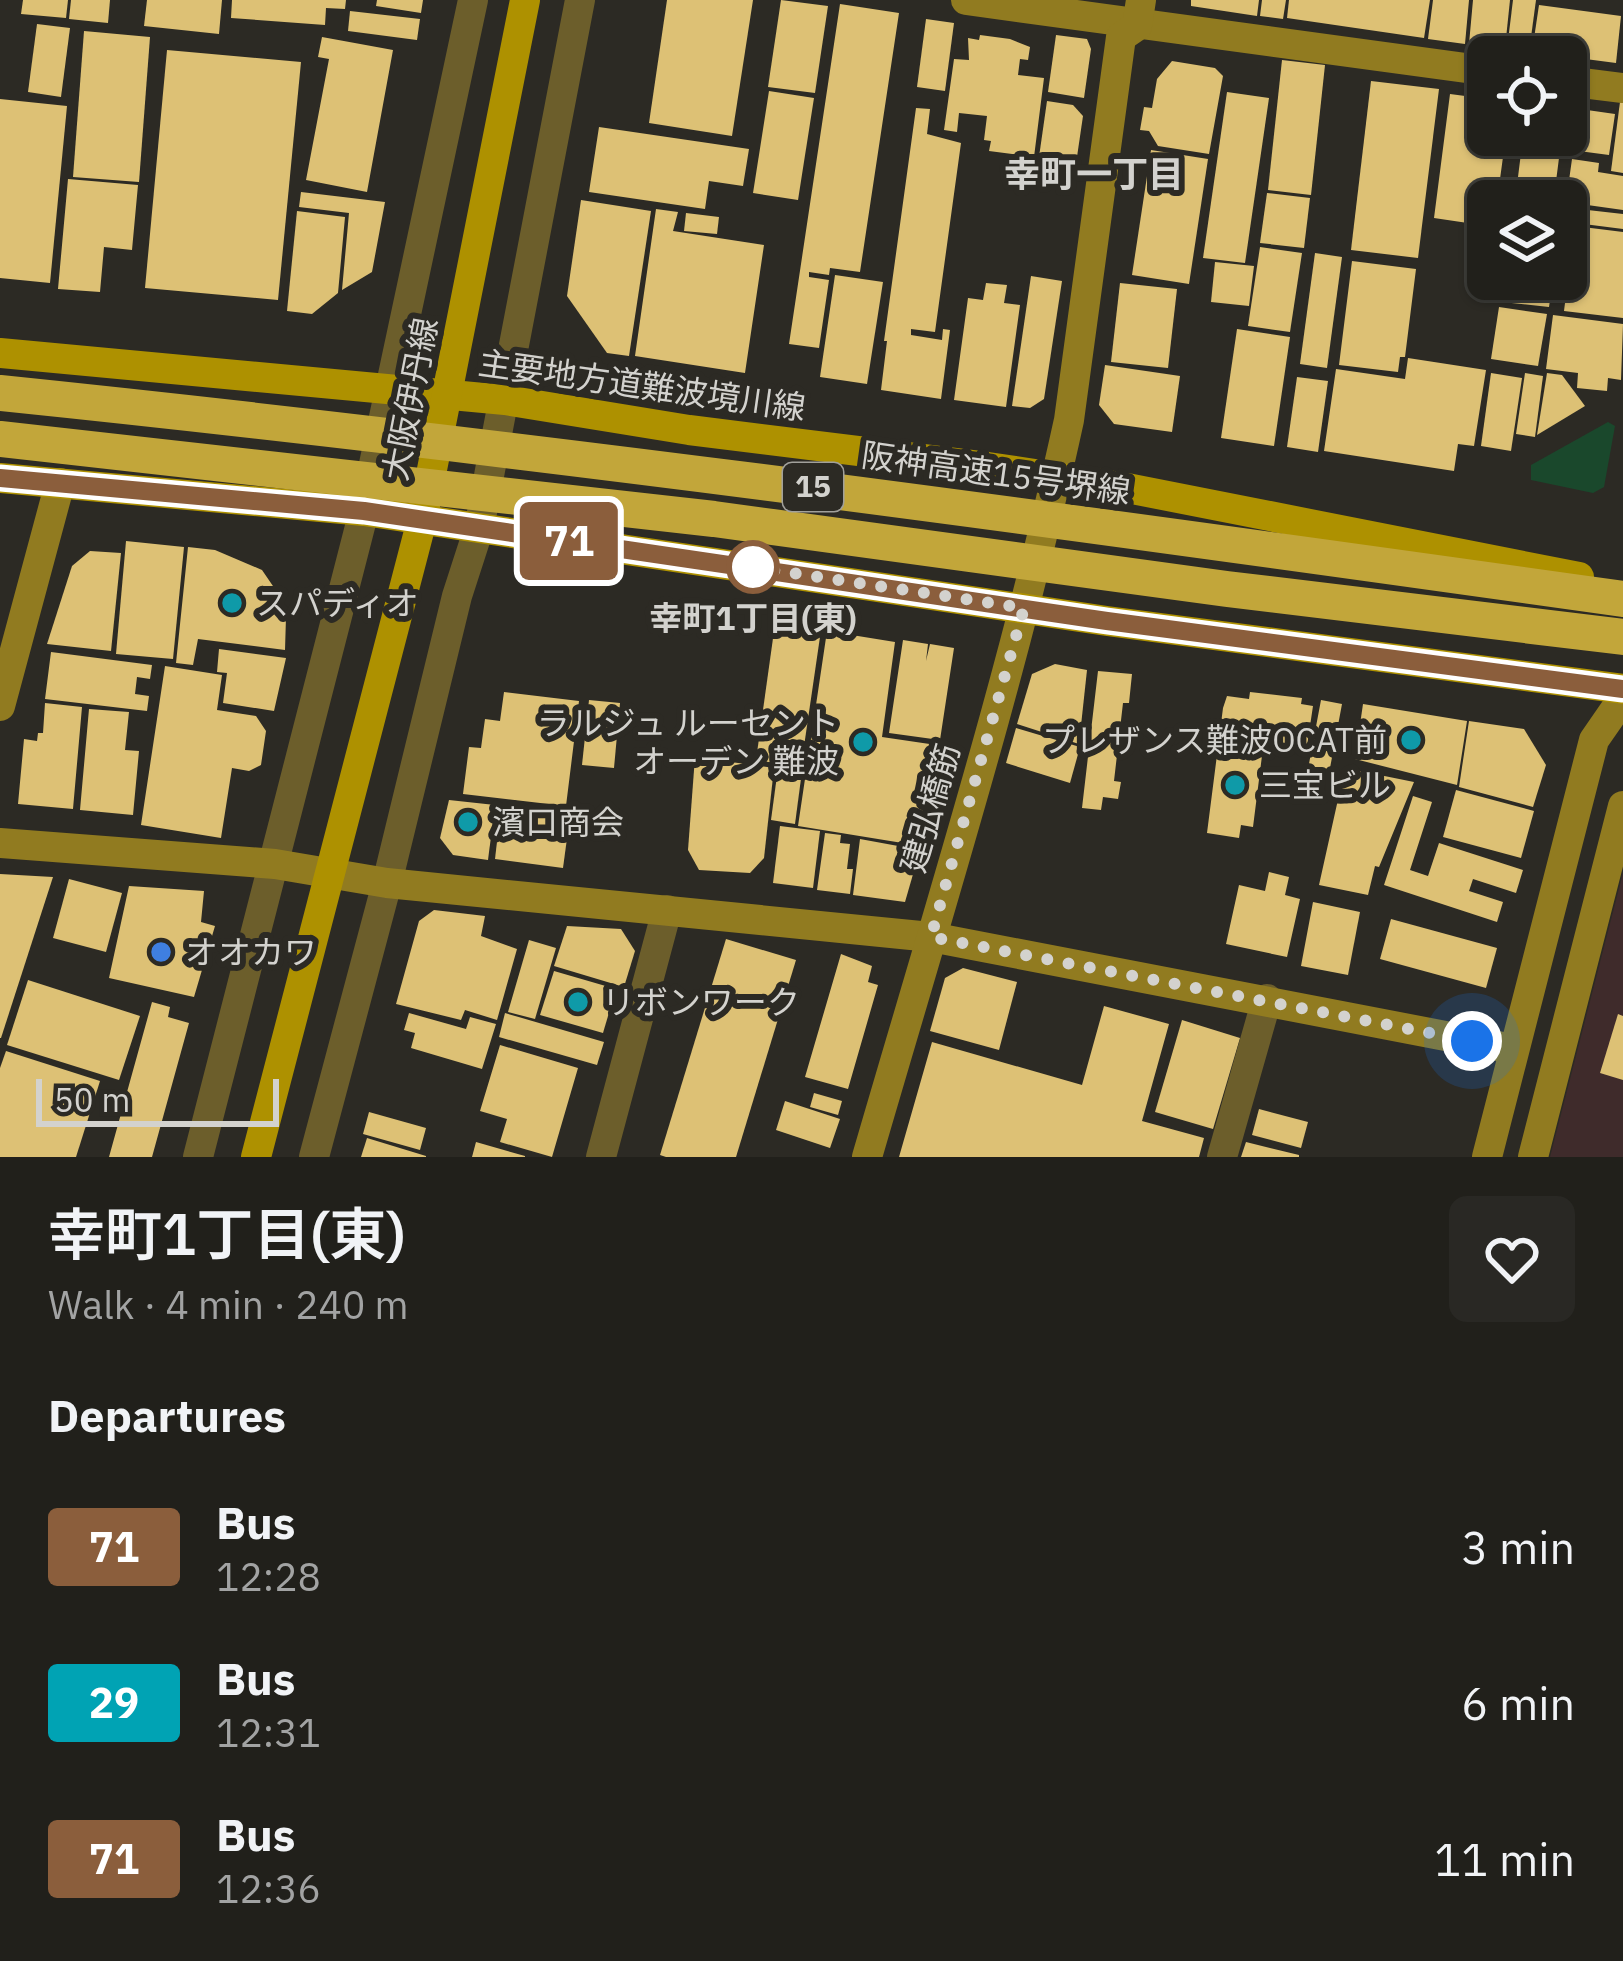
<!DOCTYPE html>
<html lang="en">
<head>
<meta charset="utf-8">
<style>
  :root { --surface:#21201b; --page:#292824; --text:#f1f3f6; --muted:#a2a3a3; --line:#3e3e3a }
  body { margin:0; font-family:"IBM Plex Sans","Noto Sans JP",sans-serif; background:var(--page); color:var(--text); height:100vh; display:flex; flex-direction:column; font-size:45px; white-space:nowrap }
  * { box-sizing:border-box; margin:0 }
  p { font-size:39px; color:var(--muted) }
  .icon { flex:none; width:66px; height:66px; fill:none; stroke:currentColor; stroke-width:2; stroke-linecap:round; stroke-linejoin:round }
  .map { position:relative; height:1157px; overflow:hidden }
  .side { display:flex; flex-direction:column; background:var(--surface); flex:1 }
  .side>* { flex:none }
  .badge { padding:0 24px; border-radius:9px; font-size:42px; line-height:78px }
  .tools { position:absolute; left:1467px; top:36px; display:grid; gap:24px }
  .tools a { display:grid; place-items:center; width:120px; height:120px; border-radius:18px; background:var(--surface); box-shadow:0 3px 9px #0004,0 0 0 3px var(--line); font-size:60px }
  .scale { position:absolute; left:36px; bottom:30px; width:243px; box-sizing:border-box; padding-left:12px; border:6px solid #d3d2ce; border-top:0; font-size:33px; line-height:42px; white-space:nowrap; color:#d3d2ce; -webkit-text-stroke:9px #2c2a24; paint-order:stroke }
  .you { position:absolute; width:60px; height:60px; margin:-30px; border:9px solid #fff; border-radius:50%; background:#1a73e8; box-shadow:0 0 0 18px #1a73e833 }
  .map>.badge { position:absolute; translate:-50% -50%; box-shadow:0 0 0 6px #fff }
  h2 { padding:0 48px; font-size:45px; line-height:108px }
  .round { display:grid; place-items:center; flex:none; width:126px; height:126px; border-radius:18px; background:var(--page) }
  .head { display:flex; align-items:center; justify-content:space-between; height:204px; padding:0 48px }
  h1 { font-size:57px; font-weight:600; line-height:90px }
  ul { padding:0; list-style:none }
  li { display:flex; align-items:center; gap:36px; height:156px; padding:0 48px }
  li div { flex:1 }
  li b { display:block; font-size:45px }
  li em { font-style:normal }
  li .badge { min-width:132px; font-weight:700; text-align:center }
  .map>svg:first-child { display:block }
  .commercial { fill:#3f2b2b }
  .green { fill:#1a482c }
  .building { fill:#ddc175 }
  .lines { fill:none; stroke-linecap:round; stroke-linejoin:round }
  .street { stroke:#6c5e2b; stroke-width:30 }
  .secondary { stroke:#917b20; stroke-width:30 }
  .primary { stroke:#ae9100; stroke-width:30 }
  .highway-bridge { stroke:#c2a63a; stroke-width:36 }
  .line-casing { stroke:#fff; stroke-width:27 }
  .line { stroke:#8b5e3c; stroke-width:18 }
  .walk { stroke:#d3d2ce; stroke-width:12; stroke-dasharray:0 21.6 }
  .stop-dot { fill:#fff; stroke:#8b5e3c; stroke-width:6 }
  .culture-dot { fill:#0f9aa8; stroke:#2c2a24; stroke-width:4.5 }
  .shop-dot { fill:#3f7fe0; stroke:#2c2a24; stroke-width:4.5 }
  .labels { text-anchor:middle; stroke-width:12; stroke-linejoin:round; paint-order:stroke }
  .shield { fill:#2c2a24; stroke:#a1a09b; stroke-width:3 }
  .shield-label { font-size:30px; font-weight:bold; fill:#d3d2ce }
  .street-label { font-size:33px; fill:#d3d2ce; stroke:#2c2a24 }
  .poi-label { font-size:33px; fill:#d3d2ce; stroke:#2c2a24; text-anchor:start }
  .stop-label { font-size:33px; font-weight:bold; fill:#d3d2ce; stroke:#2c2a24 }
  .neighbourhood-label { font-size:36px; font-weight:bold; fill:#d3d2ce; stroke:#2c2a24 }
</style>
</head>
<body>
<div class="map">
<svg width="1623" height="1157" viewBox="0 0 1623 1157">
  <rect width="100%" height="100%" fill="#2c2a24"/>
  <!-- commercial -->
  <path class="commercial" d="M1623 873V1157H1550Z"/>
  <!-- green -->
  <path class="green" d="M1608 422 1615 426 1604 487 1593 493 1531 480V465Z"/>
  <!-- building -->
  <g class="building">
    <path d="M23 0H68L66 18 21 14Z"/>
    <path d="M71 0H110L108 23 69 19Z"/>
    <path d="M147 0H222L219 34 144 26Z"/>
    <path d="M232 0H346L345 9 326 8 325 25 231 18Z"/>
    <path d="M377 0H423L421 13 376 6Z"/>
    <path d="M667 0H753L732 136 649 123Z"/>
    <path d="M781 0 828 6 815 93 768 87Z"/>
    <path d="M1191 0H1259L1257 16 1191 6Z"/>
    <path d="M1262 0H1286L1283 19 1260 16Z"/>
    <path d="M1289 0H1430L1424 38 1287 18Z"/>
    <path d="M1433 0H1469L1465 44 1428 39Z"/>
    <path d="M1473 0H1510L1505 48 1469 44Z"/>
    <path d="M1513 0H1536L1529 52 1507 49Z"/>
    <path d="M840 4 899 13 860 272 830 268 829 275 809 272V277L829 280 819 348 789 344Z"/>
    <path d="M1539 5 1621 16 1616 63 1532 52Z"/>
    <path d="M350 11 420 19 417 40 348 31Z"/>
    <path d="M926 19 954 23 945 91 917 87Z"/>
    <path d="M37 24 70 28 61 97 28 92Z"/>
    <path d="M84 31 150 37 139 182 73 177Z"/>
    <path d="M980 35 1010 39 1030 47 1028 60 1020 59 1018 75 1044 78 1034 157 989 151 991 141 984 140 987 116 959 113 957 132 944 130 954 59 969 60 968 38 979 40Z"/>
    <path d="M1056 35 1087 39 1091 49 1084 98 1048 92Z"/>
    <path d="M322 37 393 50 367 192 306 180 329 59 318 57Z"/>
    <path d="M167 50 301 62 278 300 145 288Z"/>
    <path d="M1282 60 1325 65 1311 195 1268 190Z"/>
    <path d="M1172 61 1215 68 1223 76 1209 154 1158 146 1149 131 1140 130 1144 107 1152 108 1157 79Z"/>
    <path d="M1371 81 1439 89 1418 258 1351 250Z"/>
    <path d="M769 91 814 98 798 200 753 193Z"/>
    <path d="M1227 92 1269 98 1245 263 1203 258Z"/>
    <path d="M1450 94 1488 99V135H1506L1497 201H1488V226L1434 218Z"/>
    <path d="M0 99 67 106 50 283 0 278Z"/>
    <path d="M1047 101 1073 105 1083 116 1073 184 1036 178Z"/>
    <path d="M1620 102H1623V173L1611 171Z"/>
    <path d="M1566 107 1615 114 1609 155 1541 146 1543 135H1566Z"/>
    <path d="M916 108 930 109 927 134 961 143 935 332 911 329V335L942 340 943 329 950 330 941 399 881 390 887 341H884Z"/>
    <path d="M599 127 749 149 743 186 709 181 705 209 589 192Z"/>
    <path d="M1151 150 1208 159 1189 284 1132 275Z"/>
    <path d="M1521 153 1559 158 1554 197 1563 201H1515Z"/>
    <path d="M1572 159 1599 163 1598 172 1623 176V210L1566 202Z"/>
    <path d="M68 179 138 185 132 250 104 247 100 292 58 289Z"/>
    <path d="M301 192 385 202 372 272 342 290 349 213 299 207Z"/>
    <path d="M1267 193 1310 198 1304 248 1260 243Z"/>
    <path d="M581 200 651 211 629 356 607 353 567 296Z"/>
    <path d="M1570 208 1623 214V229L1568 222Z"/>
    <path d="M656 209 678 212 673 231 764 245 745 373 635 356Z"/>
    <path d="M297 211 345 217 338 293 312 314 287 311Z"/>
    <path d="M686 213 719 217 717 234 684 231Z"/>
    <path d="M1575 226 1623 232V318L1564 311Z"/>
    <path d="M1260 247 1302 253 1290 332 1248 326Z"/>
    <path d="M1315 253 1342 257 1327 368 1300 364Z"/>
    <path d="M1352 261 1416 269 1405 357H1400L1398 372 1339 365Z"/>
    <path d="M1215 262 1254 266 1249 306 1211 302Z"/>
    <path d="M835 275 883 282 867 384 820 377Z"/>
    <path d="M1031 276 1062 281 1044 399 1030 408 1012 406Z"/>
    <path d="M1485 279H1502L1500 298 1483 296Z"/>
    <path d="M1505 279H1553L1549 307 1502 302Z"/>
    <path d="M986 283 1007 285 1004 303 1020 305 1006 407 954 400 968 298 983 300Z"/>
    <path d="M1120 283 1177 289 1168 368 1111 362Z"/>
    <path d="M1499 307 1547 314 1538 366 1491 359Z"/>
    <path d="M1553 315 1623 324 1621 380 1608 378 1607 391 1577 388 1578 373 1546 369Z"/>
    <path d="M1237 329 1290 337 1274 446 1221 438Z"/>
    <path d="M1408 358 1486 370 1474 446 1458 444 1454 471 1324 451 1336 369 1405 379Z"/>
    <path d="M1105 365 1180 376 1172 432 1114 424 1099 405Z"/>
    <path d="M1491 373 1522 378 1511 451 1481 446Z"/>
    <path d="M1525 373 1543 376 1535 437 1516 434Z"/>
    <path d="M1547 373 1562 375 1585 406 1537 435Z"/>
    <path d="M1297 377 1328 381 1318 452 1287 447Z"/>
    <path d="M126 541 184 547 173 659 116 654Z"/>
    <path d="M188 547 215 550 262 570 275 589 286 617 285 650 198 639 193 665 176 663Z"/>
    <path d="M90 551 121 553 111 651 47 644 72 566Z"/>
    <path d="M775 624 821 630 801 767 756 760Z"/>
    <path d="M827 631 895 642 882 737 950 747 921 846 798 826Z"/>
    <path d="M903 640 928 644 926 661 930 644 954 648 940 740 889 733Z"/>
    <path d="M219 649 286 658 274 711 223 703 227 673 217 672Z"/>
    <path d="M51 652 152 665 150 679 137 677 135 694 149 696 147 711 45 699Z"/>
    <path d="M1055 664 1087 670 1079 744 1017 724 1032 674Z"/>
    <path d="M165 666 222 675 217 710 256 716 266 731 261 765 249 771 232 768 221 838 141 825Z"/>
    <path d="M1098 671 1132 674 1129 703H1123L1114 781 1121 782 1118 799 1103 797 1101 810 1082 808Z"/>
    <path d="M504 692 579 701 566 806 463 794 469 747 481 748 485 719 500 721Z"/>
    <path d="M1250 692 1302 698 1301 704 1313 706 1307 746 1264 740 1253 827 1241 825 1239 838 1207 833 1223 708 1227 696 1249 699Z"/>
    <path d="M589 700 620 703 614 768 582 765Z"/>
    <path d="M1321 700 1342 704 1327 784 1321 782 1320 788 1305 785Z"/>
    <path d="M45 703 82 707 73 809 18 804 24 739 37 741 38 733H43Z"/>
    <path d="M1363 704 1467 721 1457 785 1355 759Z"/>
    <path d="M89 709 129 712 125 750 139 751 133 815 80 810Z"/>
    <path d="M1469 721 1524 729 1546 765 1533 807 1459 787Z"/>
    <path d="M1016 728 1080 747 1070 783 1006 763Z"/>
    <path d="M695 757 774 768 764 858 750 873 699 870 688 850Z"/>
    <path d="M778 768 802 771 795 824 771 820Z"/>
    <path d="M1345 768 1414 782 1379 867 1375 866 1368 895 1319 885Z"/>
    <path d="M1456 790 1534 811 1521 858 1443 837Z"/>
    <path d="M1413 796 1432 802 1410 870 1428 876 1439 843 1523 870 1516 893 1473 879 1469 891 1503 902 1497 922 1384 885Z"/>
    <path d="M449 800 495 805 488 860 453 855 440 838Z"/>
    <path d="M501 807 570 816 563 868 495 859Z"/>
    <path d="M780 826 820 831 813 888 773 883Z"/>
    <path d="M825 833 841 835 840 843 850 844 847 869H853L850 894 817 890Z"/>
    <path d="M860 839 920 850 905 902 853 895Z"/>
    <path d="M1269 872 1289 877 1285 895 1300 899 1287 957 1226 944 1239 885 1265 891Z"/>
    <path d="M0 874 53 877 1 1038H0Z"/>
    <path d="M69 879 122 893 106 952 53 938Z"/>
    <path d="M129 886 204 891 201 922 215 926 194 997 109 978Z"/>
    <path d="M1313 902 1360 912 1348 975 1301 966Z"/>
    <path d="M434 910 485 916 481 936 517 949 497 1020 465 1010 461 1020 396 1004 419 921Z"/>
    <path d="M1391 919 1497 948 1486 988 1380 959Z"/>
    <path d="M567 926 621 929 635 951 624 987 554 966Z"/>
    <path d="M726 939 796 960 736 1157H666L660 1155Z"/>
    <path d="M529 940 556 948 535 1019 508 1012Z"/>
    <path d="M841 954 872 966 868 982 878 985 848 1089 805 1077Z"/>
    <path d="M963 968 1017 982 999 1050 930 1031 945 978Z"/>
    <path d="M554 971 616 989 603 1033 540 1015Z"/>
    <path d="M28 980 140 1016 119 1080 7 1045Z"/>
    <path d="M152 1002 170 1007 168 1017 189 1023 152 1157H109Z"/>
    <path d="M1104 1006 1169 1024 1142 1121 1204 1138 1199 1157H899L932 1042 1082 1085Z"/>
    <path d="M409 1013 466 1029 470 1017 496 1024 482 1069 411 1048 415 1033 404 1030Z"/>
    <path d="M505 1013 604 1042 597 1065 499 1037Z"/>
    <path d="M1618 1014 1623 1016V1080L1600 1073Z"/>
    <path d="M1182 1020 1240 1038 1213 1129 1155 1112Z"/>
    <path d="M500 1045 578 1068 552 1157 500 1142 507 1119 480 1111Z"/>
    <path d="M6 1051 100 1081 76 1157H0V1068Z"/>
    <path d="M814 1093 842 1101 838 1115 810 1107Z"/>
    <path d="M785 1101 840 1119 830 1148 776 1130Z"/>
    <path d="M1259 1109 1308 1122 1301 1148 1252 1135Z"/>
    <path d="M369 1112 426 1128 420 1150 363 1134Z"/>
    <path d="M367 1138 426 1156V1157H361Z"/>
    <path d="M476 1142 525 1156V1157H472Z"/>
    <path d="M1246 1142 1299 1155V1157H1241Z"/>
  </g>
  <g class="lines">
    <!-- street -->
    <g class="street">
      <path d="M198 1157 364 511 473 0"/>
      <path d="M314 1157 387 883 457 596 479 528 580 0"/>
      <path d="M601 1157 667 910"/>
      <path d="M1222 1157 1267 999"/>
    </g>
    <!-- secondary -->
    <g class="secondary">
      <path d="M966 0 1488 71"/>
      <path d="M1566 81 1623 88"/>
      <path d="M0 706 60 483"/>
      <path d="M0 843 275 864 387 883 931 937 1513 1049"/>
      <path d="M867 1157C938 913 1015 668 1069 420L1121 37 1137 26 1141 0"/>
      <path d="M1487 1157 1594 740 1623 698"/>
      <path d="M1533 1157 1623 806"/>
    </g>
    <!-- primary -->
    <g class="primary">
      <path d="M0 353 505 400 689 430 988 467 1127 488 1579 577"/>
      <path d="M0 478 364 511 1107 621 1623 689"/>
      <path d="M256 1157 422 520 525 0"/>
    </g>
    <!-- highway-bridge -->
    <g class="highway-bridge">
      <path d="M0 393C543 449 1083 523 1623 599"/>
      <path d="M0 439 714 519 1227 589 1623 637"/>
    </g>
  </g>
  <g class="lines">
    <!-- line casing -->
    <g class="line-casing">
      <path id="line" d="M0 478 364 511 1107 621 1623 689"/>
    </g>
    <!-- line -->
    <use href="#line" class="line"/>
    <!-- walk -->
    <path class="walk" d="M753 567 1024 608 931 937 1472 1041"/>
  </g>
  <!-- markers -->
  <circle class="stop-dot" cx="753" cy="567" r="24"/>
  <g class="culture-dot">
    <circle cx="232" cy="603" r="12"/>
    <circle cx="1411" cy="740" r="12"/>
    <circle cx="863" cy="742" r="12"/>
    <circle cx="1235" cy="785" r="12"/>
    <circle cx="468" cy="822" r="12"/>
    <circle cx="578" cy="1002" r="12"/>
  </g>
  <circle class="shop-dot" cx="161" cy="952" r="12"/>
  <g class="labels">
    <!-- shield labels -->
    <rect class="shield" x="783" y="463" width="60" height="48" rx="9"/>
    <g class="shield-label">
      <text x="813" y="497">15</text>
    </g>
    <!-- street labels -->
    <g class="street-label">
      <text transform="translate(642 385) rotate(8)" y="12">主要地方道難波境川線</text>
      <text transform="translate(410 399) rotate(-79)" y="12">大阪伊丹線</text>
      <text transform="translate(996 473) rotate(8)" y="12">阪神高速15号堺線</text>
      <text transform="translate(930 808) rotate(-74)" y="12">建弘橋筋</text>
    </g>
    <!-- poi labels -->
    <g class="poi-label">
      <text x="256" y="615">スパディオ</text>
      <text x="839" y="735" text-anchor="end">ラルジュ ルーセント<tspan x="839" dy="38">オーデン 難波</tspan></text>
      <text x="1387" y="752" text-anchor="end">プレザンス難波OCAT前</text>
      <text x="1259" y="797">三宝ビル</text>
      <text x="492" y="834">濱口商会</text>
      <text x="185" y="964">オオカワ</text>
      <text x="602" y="1014">リボンワーク</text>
    </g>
    <!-- stop labels -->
    <g class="stop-label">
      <text x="753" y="630">幸町1丁目(東)</text>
    </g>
    <!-- neighbourhood labels -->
    <g class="neighbourhood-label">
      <text x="1094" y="187">幸町一丁目</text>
    </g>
  </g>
</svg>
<div class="tools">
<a><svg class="icon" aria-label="locate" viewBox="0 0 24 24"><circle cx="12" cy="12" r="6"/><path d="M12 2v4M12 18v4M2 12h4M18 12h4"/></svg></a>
<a><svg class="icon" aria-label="layers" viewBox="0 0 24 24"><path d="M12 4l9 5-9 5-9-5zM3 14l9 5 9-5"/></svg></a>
</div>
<div class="scale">50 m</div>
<div class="you" style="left:1472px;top:1041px"></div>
<b class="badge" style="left:569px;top:541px;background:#8b5e3c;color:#fff">71</b>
</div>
<section class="side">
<div class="head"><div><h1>幸町1丁目(東)</h1><p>Walk · 4 min · 240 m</p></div><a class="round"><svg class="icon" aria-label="heart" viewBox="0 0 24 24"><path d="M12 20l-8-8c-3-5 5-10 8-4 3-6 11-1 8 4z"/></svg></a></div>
<h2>Departures</h2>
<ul>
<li><span class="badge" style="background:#8b5e3c;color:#fff">71</span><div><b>Bus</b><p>12:28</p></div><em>3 min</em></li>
<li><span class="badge" style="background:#00a3b4;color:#fff">29</span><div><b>Bus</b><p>12:31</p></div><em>6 min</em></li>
<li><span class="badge" style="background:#8b5e3c;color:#fff">71</span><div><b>Bus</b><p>12:36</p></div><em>11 min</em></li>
</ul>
</section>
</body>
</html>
